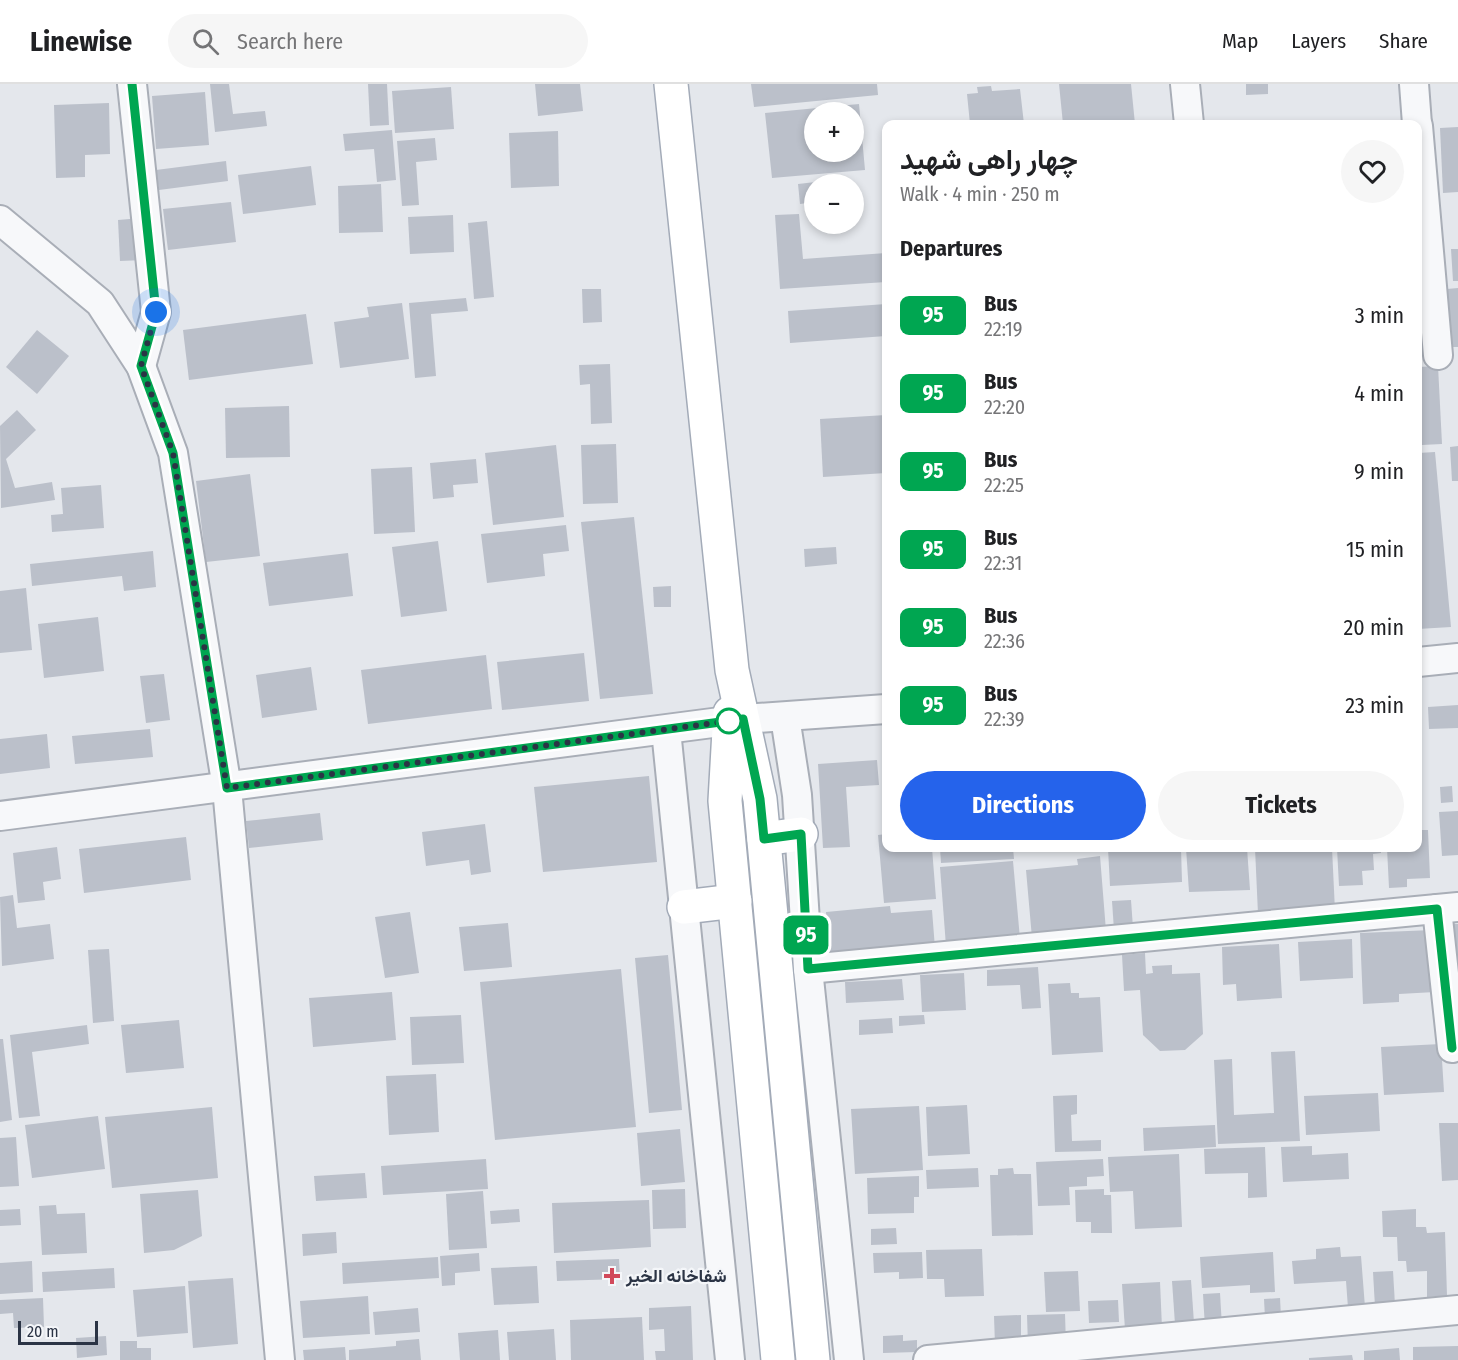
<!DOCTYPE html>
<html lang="en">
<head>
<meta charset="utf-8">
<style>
  :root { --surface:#fff; --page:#f6f6f6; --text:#202124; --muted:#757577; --line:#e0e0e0; --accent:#2563eb }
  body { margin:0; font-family:"Fira Sans Condensed",Vazirmatn,sans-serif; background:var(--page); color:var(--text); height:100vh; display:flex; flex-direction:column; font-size:22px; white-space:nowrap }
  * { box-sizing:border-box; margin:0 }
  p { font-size:20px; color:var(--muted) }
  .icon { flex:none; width:33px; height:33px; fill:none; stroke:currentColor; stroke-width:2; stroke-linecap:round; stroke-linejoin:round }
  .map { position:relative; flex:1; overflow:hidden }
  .side { position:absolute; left:882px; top:36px; width:540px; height:732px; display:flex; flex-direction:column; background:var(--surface); border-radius:12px; box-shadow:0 3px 9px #0003 }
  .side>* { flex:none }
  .badge { padding:0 12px; border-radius:9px; font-size:21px; line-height:39px }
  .tools { position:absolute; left:804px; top:18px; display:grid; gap:12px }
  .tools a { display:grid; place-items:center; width:60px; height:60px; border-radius:50%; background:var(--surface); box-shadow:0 3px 9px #0003; font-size:30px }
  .scale { position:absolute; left:18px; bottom:15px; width:80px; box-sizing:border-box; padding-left:6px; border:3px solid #2b3445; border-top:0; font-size:16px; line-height:21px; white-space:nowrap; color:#2b3445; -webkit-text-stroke:4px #f4f6f9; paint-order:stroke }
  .you { position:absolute; width:30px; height:30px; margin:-15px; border:4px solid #fff; border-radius:50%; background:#1a73e8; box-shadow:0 0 0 9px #1a73e833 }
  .map>.badge { position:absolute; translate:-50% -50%; box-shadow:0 0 0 3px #fff }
  h2 { padding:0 18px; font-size:22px; line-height:54px }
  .round { display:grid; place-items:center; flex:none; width:63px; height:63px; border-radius:32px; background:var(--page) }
  .head { display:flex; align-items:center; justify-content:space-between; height:102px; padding:0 18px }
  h1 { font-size:28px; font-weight:700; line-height:45px }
  .cta { display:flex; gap:12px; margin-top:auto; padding:12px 18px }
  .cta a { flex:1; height:69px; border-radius:36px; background:var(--accent); color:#fff; font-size:24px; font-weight:700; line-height:69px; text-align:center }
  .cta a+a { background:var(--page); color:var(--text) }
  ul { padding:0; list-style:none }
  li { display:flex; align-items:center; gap:18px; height:78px; padding:0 18px }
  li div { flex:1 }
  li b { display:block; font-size:22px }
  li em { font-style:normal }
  li .badge { min-width:66px; font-weight:700; text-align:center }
  header { display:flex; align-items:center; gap:36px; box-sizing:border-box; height:84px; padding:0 30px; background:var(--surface); border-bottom:2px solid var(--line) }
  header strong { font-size:28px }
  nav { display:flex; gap:33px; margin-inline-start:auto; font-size:21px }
  .search { width:420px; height:54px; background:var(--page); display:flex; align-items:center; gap:15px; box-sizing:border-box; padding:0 21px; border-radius:33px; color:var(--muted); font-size:22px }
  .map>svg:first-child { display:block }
  .building { fill:#bbc0ca; fill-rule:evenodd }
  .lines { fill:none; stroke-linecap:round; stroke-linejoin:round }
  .minor-casing { stroke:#a9aeb7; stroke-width:32 }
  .major-casing { stroke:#a3abb8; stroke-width:36 }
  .minor { stroke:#f7f8fa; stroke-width:28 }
  .major { stroke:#fff; stroke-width:33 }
  .line-casing { stroke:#fff; stroke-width:14 }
  .line { stroke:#00a651; stroke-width:9 }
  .walk { stroke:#2b3445; stroke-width:6; stroke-dasharray:0 10.8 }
  .stop-dot { fill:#fff; stroke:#00a651; stroke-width:3 }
  .poi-dot { fill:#d1495b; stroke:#f4f6f9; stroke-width:2 }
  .labels { text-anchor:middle; stroke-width:4.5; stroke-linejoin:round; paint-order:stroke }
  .poi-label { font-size:18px; font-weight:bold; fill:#2b3445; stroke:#f4f6f9; text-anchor:start }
</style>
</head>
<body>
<header>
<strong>Linewise</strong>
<div class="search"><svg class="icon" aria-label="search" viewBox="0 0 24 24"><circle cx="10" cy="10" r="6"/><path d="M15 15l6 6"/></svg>Search here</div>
<nav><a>Map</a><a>Layers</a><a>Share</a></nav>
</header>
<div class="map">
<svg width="1458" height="1276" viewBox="0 0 1458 1276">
  <rect width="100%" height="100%" fill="#e4e7ec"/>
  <!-- building -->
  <g class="building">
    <path d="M210 0H229L233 30 265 27 267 42 215 48Z"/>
    <path d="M368 0H387L389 41 370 42Z"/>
    <path d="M535 0H580L583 27 538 32Z"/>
    <path d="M751 0H877L878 11 754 23Z"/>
    <path d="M1059 0H1131L1135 40H1063Z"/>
    <path d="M1246 0H1268V10L1246 11Z"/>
    <path d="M991 2 992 7 1020 5 1024 40H970L967 10 978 9 977 3Z"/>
    <path d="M451 3 454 45 395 49 392 7Z"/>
    <path d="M205 8 209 61 156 65 152 12Z"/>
    <path d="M109 19 110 70 85 71V93L56 94 54 21Z"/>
    <path d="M859 20 865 86 772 94 765 29ZM814 28H854V68H814Z"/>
    <path d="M1458 43V108L1443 109 1440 44Z"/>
    <path d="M392 46 396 96 377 98 374 65 345 67 343 50Z"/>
    <path d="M558 47 559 102 511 104 509 49Z"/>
    <path d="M435 54 437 76 416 78 419 121 402 122 397 57Z"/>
    <path d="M226 77 228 97 159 106 156 86Z"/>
    <path d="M311 82 316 121 243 130 238 91Z"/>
    <path d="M842 95V100H814V118L800 120 798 100Z"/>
    <path d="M381 100 383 148 339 149 338 102Z"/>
    <path d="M231 118 236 158 168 166 163 125Z"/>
    <path d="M799 130 803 175 886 169V198L780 205 775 131Z"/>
    <path d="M453 131 454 168 410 170 408 133Z"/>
    <path d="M141 134 144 176 120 177 118 136Z"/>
    <path d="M487 137 494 213 474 215 468 139Z"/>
    <path d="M1451 165H1458V197H1453Z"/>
    <path d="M1458 204V263H1450L1447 205Z"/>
    <path d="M582 205H601L602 238 583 239Z"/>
    <path d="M1418 210H1423L1425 253H1418Z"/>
    <path d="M466 214 468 227 431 230 436 292 415 294 409 219Z"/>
    <path d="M402 219 409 275 340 284 334 238 369 233 367 223Z"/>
    <path d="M886 220V252L790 259 788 227Z"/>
    <path d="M306 230 313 280 189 296 183 246Z"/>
    <path d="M37 246 69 272 37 310 6 283Z"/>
    <path d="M610 280 612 339 591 340 590 300 580 301 579 281Z"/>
    <path d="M1438 282 1442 360 1422 361 1418 283Z"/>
    <path d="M289 322 290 373 226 374 225 324Z"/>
    <path d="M17 326 36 346 6 375 15 404 52 398 55 416 1 424 0 342Z"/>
    <path d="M886 331V389L823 393 820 335Z"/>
    <path d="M616 360 618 419 583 420 581 361Z"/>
    <path d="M556 361 564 433 493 441 485 369Z"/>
    <path d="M1458 362V397H1452L1450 363Z"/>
    <path d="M1435 368 1451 543 1418 545V369Z"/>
    <path d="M476 375 478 399 453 401 454 413 433 415 430 379Z"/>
    <path d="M412 383 415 448 374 450 371 385Z"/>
    <path d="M250 390 260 472 206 478 196 397Z"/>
    <path d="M101 401 104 444 52 448 51 431 63 430 61 404Z"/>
    <path d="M634 433 653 610 600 615 581 438Z"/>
    <path d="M566 441 569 467 543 470 545 492 487 499 481 450Z"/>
    <path d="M438 457 447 527 401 533 392 463Z"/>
    <path d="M836 463 837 480 805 483 804 465Z"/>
    <path d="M153 467 156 503 124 507 122 492 32 502 30 480Z"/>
    <path d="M348 469 353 512 269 522 263 479Z"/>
    <path d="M671 502V523H654L653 503Z"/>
    <path d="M26 504 32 566 0 569V507Z"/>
    <path d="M98 533 104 587 44 594 38 540Z"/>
    <path d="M584 569 589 617 502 626 497 578Z"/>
    <path d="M486 571 492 625 368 640 361 586Z"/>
    <path d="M311 583 317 626 262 634 256 591Z"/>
    <path d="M164 590 170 636 146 639 140 592Z"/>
    <path d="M1458 621V644L1429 645 1428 623Z"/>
    <path d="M150 645 153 673 75 680 72 652Z"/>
    <path d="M47 650 50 684 0 690V655Z"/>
    <path d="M883 674H886V709H885Z"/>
    <path d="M877 676 879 701 846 703 850 763 823 764 818 680Z"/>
    <path d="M649 692 657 778 543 788 534 703Z"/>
    <path d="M1452 702 1453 718 1441 719 1440 703Z"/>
    <path d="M1458 727V771L1442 772 1439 728Z"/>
    <path d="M320 729 323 756 249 764 246 737Z"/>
    <path d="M485 740 491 788 471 791 469 776 426 782 422 748Z"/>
    <path d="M1418 746H1428L1430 794 1407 795V803L1389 804 1387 764H1418Z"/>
    <path d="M886 750V764H932L936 815 884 819 878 751Z"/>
    <path d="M186 753 191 796 84 809 79 765Z"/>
    <path d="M57 763 61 795 43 798 45 816 18 819 13 769Z"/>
    <path d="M940 764H1013L1014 775 941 779Z"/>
    <path d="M1108 764H1181L1182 798 1110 802Z"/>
    <path d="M1186 764H1247L1250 806 1189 808Z"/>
    <path d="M1255 764H1332L1335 827 1258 830Z"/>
    <path d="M1337 764H1381V769L1373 770 1374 786 1362 787 1363 801 1339 802Z"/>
    <path d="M1100 772 1106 847 1032 854 1026 786 1078 781 1077 775Z"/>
    <path d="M1013 777 1020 855 946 862 940 783Z"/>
    <path d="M13 811 17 844 50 840 54 875 2 882 0 813Z"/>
    <path d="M1131 816 1133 844 1114 846 1112 817Z"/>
    <path d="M890 822 891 829 932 826 935 864 829 873 826 828Z"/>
    <path d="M410 828 419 889 385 894 375 833Z"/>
    <path d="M508 839 512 883 464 887 459 843Z"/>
    <path d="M1446 840H1458V897Z"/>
    <path d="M1432 846 1435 908 1399 910V918L1363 920 1360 849Z"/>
    <path d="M1352 855 1353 894 1300 897 1298 858Z"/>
    <path d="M1279 860 1282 914 1237 917 1236 900 1223 901 1222 863Z"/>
    <path d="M109 865 114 937 93 939 88 866Z"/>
    <path d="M1145 869 1146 890 1153 889 1152 882 1172 881V890L1200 889 1203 950 1185 966 1160 967 1143 951 1140 906 1124 907 1122 871Z"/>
    <path d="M668 871 682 1026 649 1029 635 874Z"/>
    <path d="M1038 883 1041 924 1022 925 1020 901 987 902V886Z"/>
    <path d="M621 885 636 1043 495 1056 480 898Z"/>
    <path d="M964 889 966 926 922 928 920 891Z"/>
    <path d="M902 895 904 916 846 919 845 898Z"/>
    <path d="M1070 899 1071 909H1079V914L1100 913 1103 968 1052 971 1048 900Z"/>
    <path d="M392 908 396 956 313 963 309 914Z"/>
    <path d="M461 931 464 979 412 981 410 933Z"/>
    <path d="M924 931 925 940 899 942V932Z"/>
    <path d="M892 934 893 949 859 951V936Z"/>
    <path d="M179 936 184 984 126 989 121 941Z"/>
    <path d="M87 941 89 960 32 968 40 1032 19 1034 10 951Z"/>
    <path d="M0 955H3L12 1036 0 1038Z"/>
    <path d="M1441 960 1444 1008 1384 1011 1381 963Z"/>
    <path d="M1295 967 1300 1057 1218 1060 1214 976 1232 975 1234 1031 1274 1029 1271 968Z"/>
    <path d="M436 990 439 1048 389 1051 386 992Z"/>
    <path d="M1378 1009 1380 1047 1306 1051 1304 1012Z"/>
    <path d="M1077 1011V1030L1071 1031 1072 1057 1101 1056V1067L1055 1068 1053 1012Z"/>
    <path d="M967 1021 970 1070 928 1072 926 1023Z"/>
    <path d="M919 1022 923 1086 855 1090 851 1025Z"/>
    <path d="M212 1023 218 1094 112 1104 105 1033Z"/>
    <path d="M98 1032 105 1085 32 1094 25 1041Z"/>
    <path d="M1439 1039H1458V1096L1442 1097Z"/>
    <path d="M1215 1041 1216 1063 1144 1067 1143 1044Z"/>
    <path d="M680 1045 685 1098 641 1102 637 1049Z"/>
    <path d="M16 1053 19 1102 0 1103V1054Z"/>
    <path d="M1312 1062V1071L1348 1069 1349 1095 1283 1098 1281 1063Z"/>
    <path d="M1265 1063 1267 1113 1248 1114V1089L1205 1090 1204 1065Z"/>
    <path d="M1179 1070 1182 1143 1135 1145 1133 1107 1110 1108 1108 1073Z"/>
    <path d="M486 1075 488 1105 383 1111 381 1082Z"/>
    <path d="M1103 1075 1104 1092 1087 1093V1102L1069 1103 1070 1121 1038 1122 1036 1078Z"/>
    <path d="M978 1084 979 1103 927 1105 926 1086Z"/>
    <path d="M1013 1084 1014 1090H1031L1033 1151 992 1152 990 1091H998V1085Z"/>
    <path d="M365 1089 367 1114 316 1117 314 1092Z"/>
    <path d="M919 1092V1113H914V1129L868 1130 867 1094Z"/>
    <path d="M685 1105 686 1144 653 1145 652 1106Z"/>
    <path d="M1104 1105V1111H1111L1112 1149H1091V1138H1076L1075 1106Z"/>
    <path d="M198 1106 202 1152 174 1166 144 1169 140 1110Z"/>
    <path d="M483 1107 487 1164 449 1166 446 1110Z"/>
    <path d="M649 1116 651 1163 554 1169 552 1119Z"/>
    <path d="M56 1121 57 1130 85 1129 87 1169 42 1171 39 1122Z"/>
    <path d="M20 1125 21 1141 0 1142V1126Z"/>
    <path d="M519 1125 520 1138 491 1140 490 1127Z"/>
    <path d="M1416 1125V1143H1426L1427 1149 1445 1148 1447 1212 1427 1213V1187L1407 1188 1406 1177H1398L1397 1153H1383L1382 1127Z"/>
    <path d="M896 1144 897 1160 871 1161V1145Z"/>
    <path d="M336 1148 337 1169 303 1172 302 1150Z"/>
    <path d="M1340 1163 1341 1173 1361 1172 1365 1223 1348 1224 1346 1197 1294 1200 1292 1177 1316 1175V1165Z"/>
    <path d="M982 1165 984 1212 945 1213 944 1195H927L926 1166Z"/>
    <path d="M922 1168 923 1194 899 1195V1188L874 1189 873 1169Z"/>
    <path d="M1273 1168 1275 1208 1250 1209V1201L1202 1204 1200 1173Z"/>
    <path d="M479 1169 480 1187 455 1189V1201L442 1202 440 1172Z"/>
    <path d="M438 1173 439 1194 343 1200 342 1179Z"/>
    <path d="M619 1175 620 1195 557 1197 556 1177Z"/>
    <path d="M32 1177 33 1208 0 1210V1179Z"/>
    <path d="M537 1182 539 1219 494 1221 491 1184Z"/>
    <path d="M114 1184 115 1204 43 1208 42 1188Z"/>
    <path d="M1078 1187 1080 1227 1046 1228 1044 1188Z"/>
    <path d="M1393 1187 1395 1221 1375 1223 1373 1188Z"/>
    <path d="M233 1194 238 1260 193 1264 188 1197Z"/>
    <path d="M1191 1196 1194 1239 1175 1240 1172 1197Z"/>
    <path d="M1160 1198 1162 1244 1125 1246 1122 1200Z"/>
    <path d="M185 1202 188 1249 137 1253 133 1206Z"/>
    <path d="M1220 1209 1222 1243 1205 1244 1203 1210Z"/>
    <path d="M368 1212 370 1250 303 1254 300 1217Z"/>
    <path d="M43 1214 44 1243 14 1244 13 1229 0 1230V1216Z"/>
    <path d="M1280 1214 1281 1233 1265 1234 1264 1215Z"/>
    <path d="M1118 1216 1119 1238 1089 1239 1088 1217Z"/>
    <path d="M691 1222 693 1276H656L655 1267H665L664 1245 649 1246V1224Z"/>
    <path d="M418 1224 420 1248 375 1251 373 1228Z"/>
    <path d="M1065 1230 1066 1261 1028 1263 1027 1231Z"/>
    <path d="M1021 1231V1260L995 1261 994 1232Z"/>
    <path d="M642 1233 644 1276H571L570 1236Z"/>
    <path d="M554 1245 556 1276H509L507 1248Z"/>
    <path d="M498 1246 500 1276H460L458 1249Z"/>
    <path d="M903 1251V1257L917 1256V1268L883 1269V1252Z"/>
    <path d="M106 1252 107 1271 77 1274 76 1254Z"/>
    <path d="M419 1255 421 1276H349V1266L396 1262V1257Z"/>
    <path d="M120 1257H137V1264H151V1276H120Z"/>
    <path d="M1458 1262V1276H1413V1263Z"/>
    <path d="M345 1263 346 1276H304L303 1266Z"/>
    <path d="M1399 1264 1400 1276H1364V1267Z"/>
    <path d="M1352 1271 1353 1276H1309V1274Z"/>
  </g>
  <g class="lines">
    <!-- minor casing -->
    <g class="minor-casing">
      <g id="minor">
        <path d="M132 0 156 228 141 282"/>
        <path d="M1185 0 1189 40"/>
        <path d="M1414 0 1417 40"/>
        <path d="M1418 42 1438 271"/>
        <path d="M0 136 100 219 141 282 173 369 227 704 280 1276"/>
        <path d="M1418 578 1458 574"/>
        <path d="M785 633 797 711 808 885 849 1276"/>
        <path d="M666 646 730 1276"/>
        <path d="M0 732 743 635 886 625"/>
        <path d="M1437 825 1452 964"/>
        <path d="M808 885 1458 823"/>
        <path d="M928 1276 1458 1226"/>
      </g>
    </g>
    <!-- major casing -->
    <g class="major-casing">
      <g id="major">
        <path d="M671 0 732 586 760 715 813 1276"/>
        <path d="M730 629 725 717 778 1276"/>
        <path d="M764 755 801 750"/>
        <path d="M684 823 735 817"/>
      </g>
    </g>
    <!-- minor -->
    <use href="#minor" class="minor"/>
    <!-- major -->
    <use href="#major" class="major"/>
  </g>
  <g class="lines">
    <!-- line casing -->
    <g class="line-casing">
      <path id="line" d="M132 0 156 228 141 282 173 369 227 704 743 635 760 715 764 755 801 750 808 885 1437 825 1452 964"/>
    </g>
    <!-- line -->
    <use href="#line" class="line"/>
    <!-- walk -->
    <path class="walk" d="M156 228 141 282 173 369 227 704 729 637"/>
  </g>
  <!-- markers -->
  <circle class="stop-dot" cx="729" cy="637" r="12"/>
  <path class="poi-dot" d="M609 1183h6v6h6v6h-6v6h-6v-6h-6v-6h6z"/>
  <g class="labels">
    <!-- poi labels -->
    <g class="poi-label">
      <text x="626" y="1198">شفاخانه الخیر</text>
    </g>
  </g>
</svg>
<div class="tools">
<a>+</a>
<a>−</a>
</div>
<div class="scale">20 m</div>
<div class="you" style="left:156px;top:228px"></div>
<b class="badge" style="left:806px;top:851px;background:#00a651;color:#fff">95</b>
<section class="side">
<div class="head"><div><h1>چهار راهی شهید</h1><p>Walk · 4 min · 250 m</p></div><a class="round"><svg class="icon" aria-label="heart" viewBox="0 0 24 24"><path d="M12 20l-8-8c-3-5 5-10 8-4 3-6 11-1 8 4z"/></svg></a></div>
<h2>Departures</h2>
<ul>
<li><span class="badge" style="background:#00a651;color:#fff">95</span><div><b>Bus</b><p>22:19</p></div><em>3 min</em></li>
<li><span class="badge" style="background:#00a651;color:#fff">95</span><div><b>Bus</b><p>22:20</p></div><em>4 min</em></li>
<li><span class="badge" style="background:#00a651;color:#fff">95</span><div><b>Bus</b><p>22:25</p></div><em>9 min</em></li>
<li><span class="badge" style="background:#00a651;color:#fff">95</span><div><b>Bus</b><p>22:31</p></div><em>15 min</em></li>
<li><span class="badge" style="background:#00a651;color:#fff">95</span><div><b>Bus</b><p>22:36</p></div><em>20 min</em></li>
<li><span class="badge" style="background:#00a651;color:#fff">95</span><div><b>Bus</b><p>22:39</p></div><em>23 min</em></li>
</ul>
<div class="cta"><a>Directions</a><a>Tickets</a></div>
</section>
</div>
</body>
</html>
